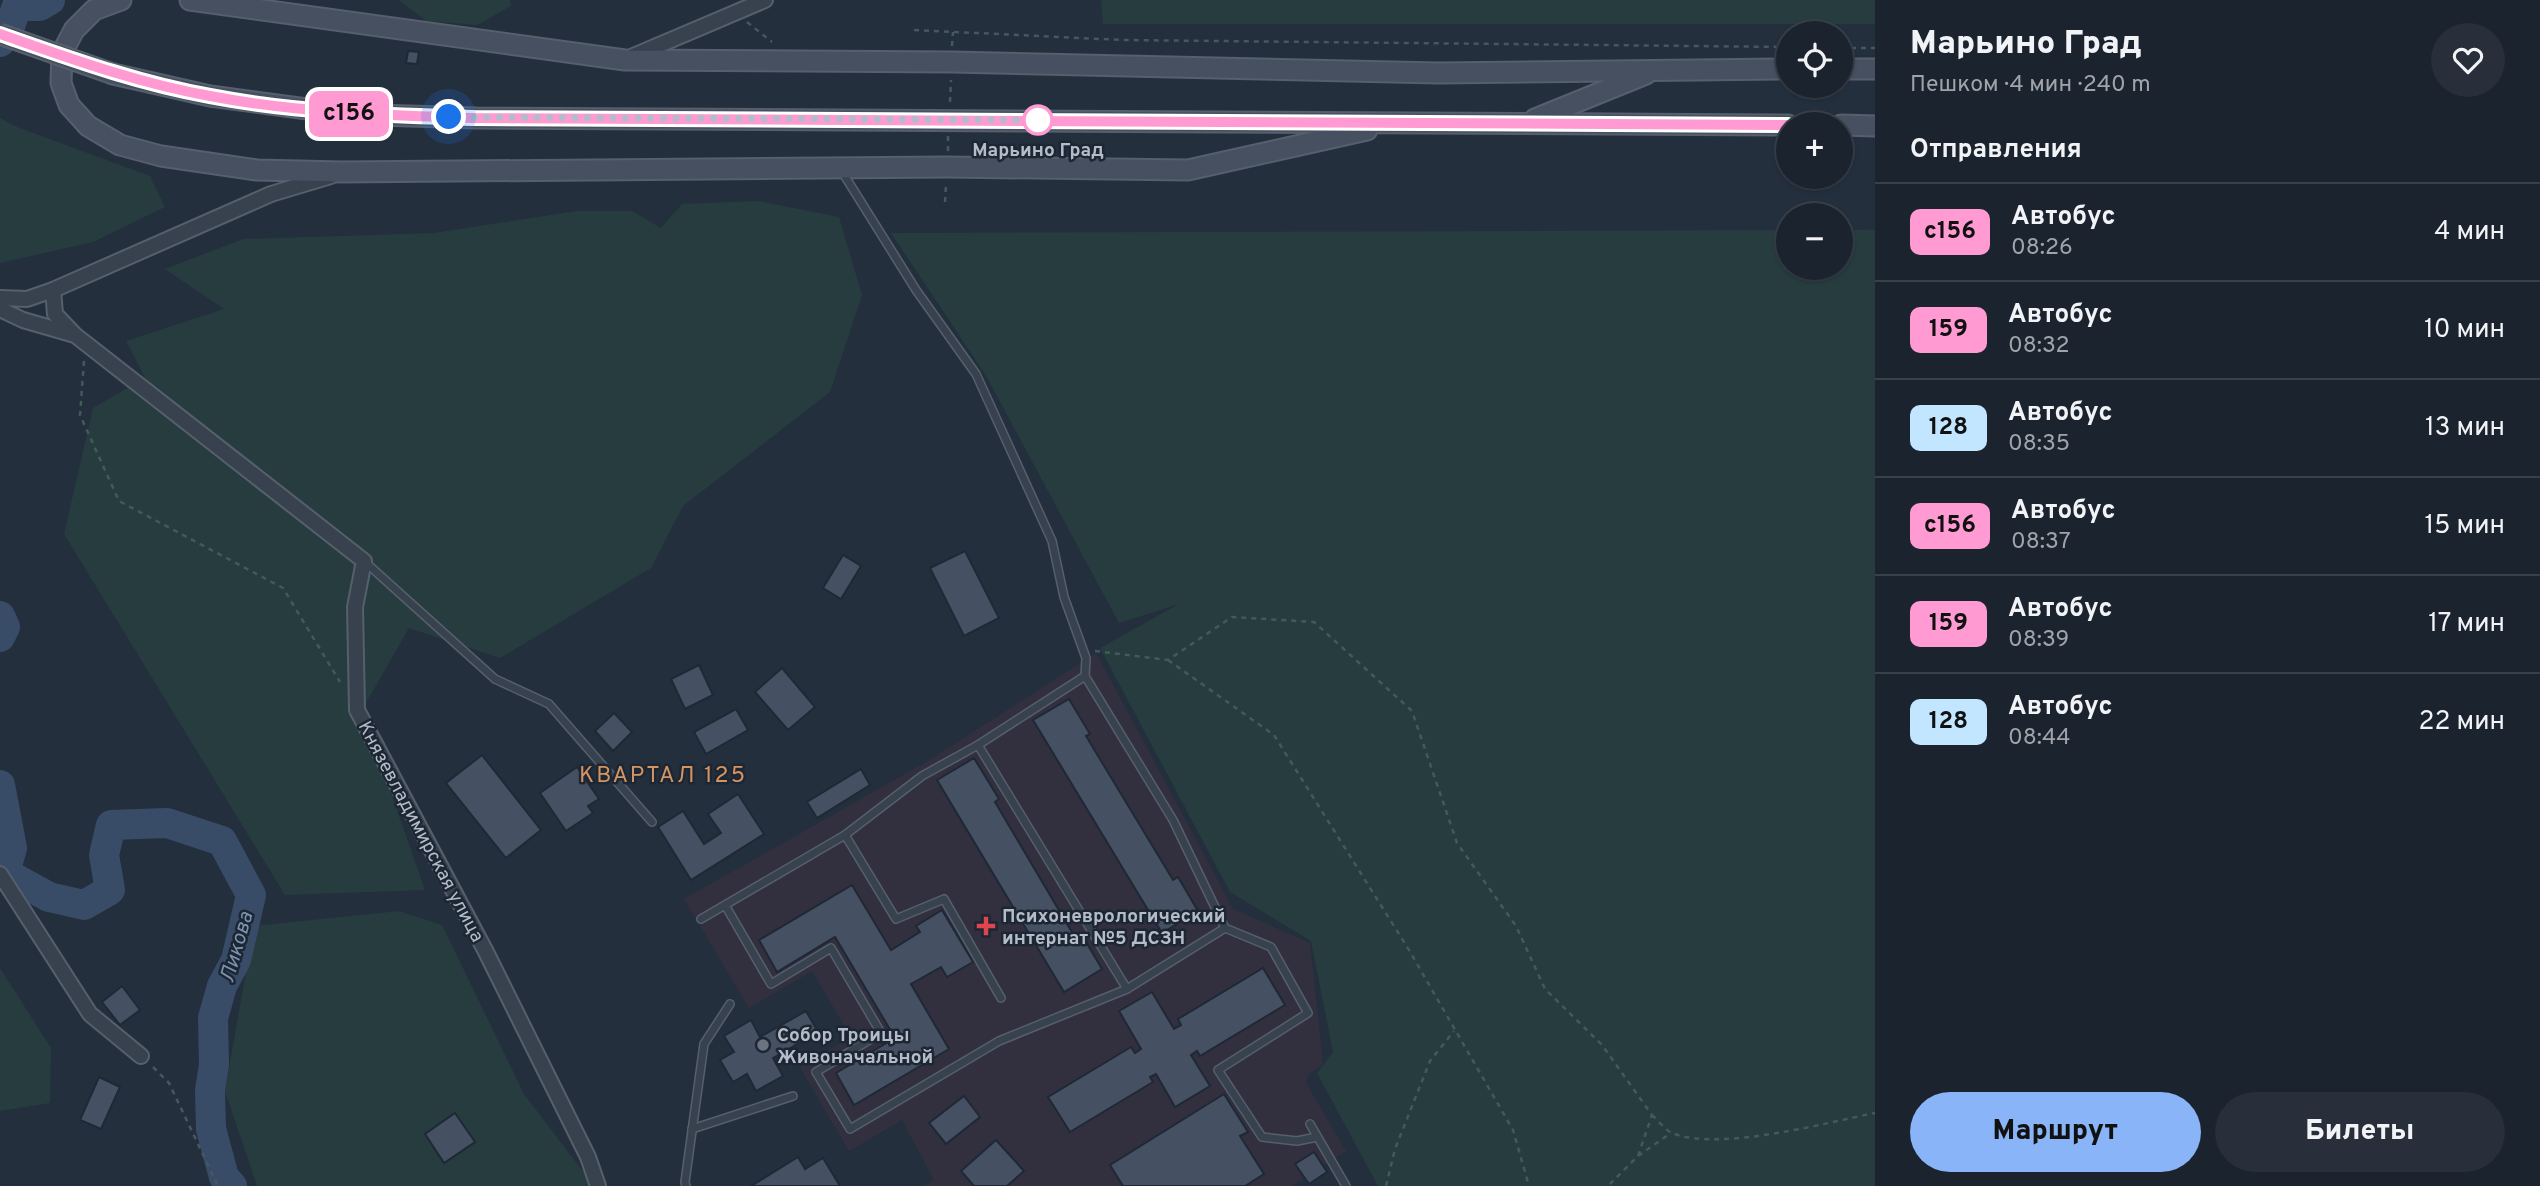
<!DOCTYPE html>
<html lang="ru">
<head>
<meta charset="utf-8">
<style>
  :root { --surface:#1b232e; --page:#282f3a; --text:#f1f3f6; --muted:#a0a4aa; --line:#39404a; --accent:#8ab4f8 }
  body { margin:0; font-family:Overpass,sans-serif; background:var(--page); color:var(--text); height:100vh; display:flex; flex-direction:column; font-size:26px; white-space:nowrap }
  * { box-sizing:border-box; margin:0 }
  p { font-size:23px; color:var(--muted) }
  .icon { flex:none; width:38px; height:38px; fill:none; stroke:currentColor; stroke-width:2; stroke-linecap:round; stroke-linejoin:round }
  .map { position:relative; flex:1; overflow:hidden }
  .sheet { display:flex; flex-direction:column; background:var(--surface); width:665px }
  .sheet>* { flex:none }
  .badge { padding:0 14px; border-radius:10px; font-size:24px; line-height:46px }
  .buttons { position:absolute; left:1776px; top:21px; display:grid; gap:14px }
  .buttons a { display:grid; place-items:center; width:77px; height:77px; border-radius:50%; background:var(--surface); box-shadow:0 2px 5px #0004,0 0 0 2px var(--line); font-size:35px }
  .you { position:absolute; width:35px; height:35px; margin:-18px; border:5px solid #fff; border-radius:50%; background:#1a73e8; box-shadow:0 0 0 10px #1a73e833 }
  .map>.badge { position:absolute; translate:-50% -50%; box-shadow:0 0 0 4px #fff }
  h2 { padding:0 35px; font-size:26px; line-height:63px }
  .round { display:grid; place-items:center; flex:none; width:74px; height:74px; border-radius:37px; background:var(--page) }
  .headline { display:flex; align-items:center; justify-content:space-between; height:119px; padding:0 35px }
  h1 { font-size:33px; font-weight:800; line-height:52px }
  .primary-button { display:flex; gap:14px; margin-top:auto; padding:14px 35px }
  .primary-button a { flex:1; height:80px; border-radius:42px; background:var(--accent); color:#111; font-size:28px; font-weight:800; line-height:80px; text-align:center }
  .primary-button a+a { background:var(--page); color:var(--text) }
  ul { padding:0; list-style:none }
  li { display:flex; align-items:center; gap:21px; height:98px; padding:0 35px; border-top:2px solid var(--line) }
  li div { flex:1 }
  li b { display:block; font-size:26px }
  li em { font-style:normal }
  li .badge { min-width:77px; font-weight:700; text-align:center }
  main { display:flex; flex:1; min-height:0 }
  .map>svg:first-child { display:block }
  .medical { fill:#32303f }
  .green { fill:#263c3f }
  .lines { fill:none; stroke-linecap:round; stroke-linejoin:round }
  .river { stroke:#394c67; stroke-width:30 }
  .building { fill:#455162; stroke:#1f2835; stroke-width:2 }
  .lane-casing { stroke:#565f6c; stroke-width:10 }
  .street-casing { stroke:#565f6c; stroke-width:18 }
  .secondary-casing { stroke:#565f6c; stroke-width:23 }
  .path { stroke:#44595c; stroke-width:2.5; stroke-dasharray:5 5; stroke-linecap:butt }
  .lane { stroke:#38414e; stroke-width:7 }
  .street { stroke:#38414e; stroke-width:14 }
  .secondary { stroke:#465061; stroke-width:19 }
  .secondary-bridge-casing { stroke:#565f6c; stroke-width:23; stroke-linecap:butt }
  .secondary-bridge { stroke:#465061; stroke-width:19 }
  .line-casing { stroke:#fff; stroke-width:16 }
  .line { stroke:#ff9ad2; stroke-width:10 }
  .walk { stroke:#b4bcc9; stroke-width:7; stroke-dasharray:0 12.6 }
  .stop-dot { fill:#fff; stroke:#ff9ad2; stroke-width:3.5 }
  .health-dot { fill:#e0444e; stroke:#1d2633; stroke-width:2.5 }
  .worship-dot { fill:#6b7280; stroke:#1d2633; stroke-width:2.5 }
  .labels { text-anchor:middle; stroke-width:5; stroke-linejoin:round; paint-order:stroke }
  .stop-label { font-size:19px; font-weight:bold; fill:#b4bcc9; stroke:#1d2633 }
  .street-label { font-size:19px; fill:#b4bcc9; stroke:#1d2633 }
  .poi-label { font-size:19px; font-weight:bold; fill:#b4bcc9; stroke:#1d2633; text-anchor:start }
  .water-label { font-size:21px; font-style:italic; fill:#7c92b1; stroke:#1d2633 }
  .quarter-label { font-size:23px; letter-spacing:2px; fill:#d59563; stroke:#1d2633 }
</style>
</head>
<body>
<main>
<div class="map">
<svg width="1875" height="1186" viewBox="0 0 1875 1186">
  <rect width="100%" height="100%" fill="#242f3e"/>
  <!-- medical -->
  <path class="medical" d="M1096 653 1233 909 1310 943 1323 1064 1308 1075 1306 1083 1346 1151 1291 1186H924L934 1180 902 1120 849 1151 800 1067 851 1037 812 971 749 1008 684 899 928 761Z"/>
  <!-- green -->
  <g class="green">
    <path d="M399 0H510L511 6 477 25 426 21Z"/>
    <path d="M1101 0H1875V24H1103Z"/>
    <path d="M0 118 17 127 150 176 165 207 93 242 0 263Z"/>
    <path d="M758 201 839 217 862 295 830 392 683 506 651 568 500 658 409 628 362 710 425 890 285 895 64 534 93 408 145 378 126 341 224 309 165 269 243 239 434 233 577 211H632L661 228 682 204Z"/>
    <path d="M1788 230V268H1841V230H1875V1186H1378L1317 1073 1333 1052 1311 941 1230 892 1100 648 1179 604 1119 623 985 374 891 233Z"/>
    <path d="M399 911 442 925 524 1094 594 1186H257L225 1091 254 926Z"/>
    <path d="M0 968 51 1048 50 1103 0 1111Z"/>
  </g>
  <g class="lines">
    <!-- river -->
    <g class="river">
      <path d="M0 42 9 29 17 6H40L50 0"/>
      <path d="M0 616 5 627 0 637"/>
      <path d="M0 785 12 848 5 873 49 897 84 905 110 890 104 855 111 825 167 823 222 841 251 895 236 960 222 986 213 1018 214 1065 210 1090 211 1129 224 1177 232 1186"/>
    </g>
  </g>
  <!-- building -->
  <g class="building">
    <path d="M408 51 419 52 417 64 406 63Z"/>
    <path d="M965 551 999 618 964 636 930 568Z"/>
    <path d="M843 555 861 566 841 599 823 588Z"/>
    <path d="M699 665 713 695 685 709 671 679Z"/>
    <path d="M782 668 815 707 788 730 755 692Z"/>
    <path d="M1069 699 1090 734 1086 736 1173 880 1178 877 1198 911 1162 933 1033 720Z"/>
    <path d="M736 709 748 730 706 754 694 732Z"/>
    <path d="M614 713 632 732 613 751 595 731Z"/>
    <path d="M482 755 541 830 506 858 446 783Z"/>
    <path d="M974 758 999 799 995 802 1076 939 1082 935 1102 969 1064 992 937 780Z"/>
    <path d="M577 767 599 799 588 806 593 813 566 831 540 793Z"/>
    <path d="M861 769 870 785 817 818 807 802Z"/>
    <path d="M738 794 764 834 691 880 658 827 683 811 704 844 721 833 708 814Z"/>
    <path d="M852 885 891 950 920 932 916 926 942 910 973 962 947 977 941 967 911 984 949 1049 854 1105 836 1073 895 1038 835 937 777 972 759 940Z"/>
    <path d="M1263 968 1285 1005 1200 1056 1197 1051 1191 1055 1210 1086 1175 1107 1156 1074 1150 1077 1153 1082 1070 1132 1048 1097 1131 1047 1135 1053 1141 1049 1119 1011 1152 992 1174 1029 1181 1025 1178 1019Z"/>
    <path d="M122 986 140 1010 120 1025 102 1002Z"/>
    <path d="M806 1011 818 1032 773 1058 783 1076 756 1091 747 1074 733 1082 720 1060 734 1052 724 1036 751 1020 760 1037Z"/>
    <path d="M99 1077 120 1087 101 1129 80 1120Z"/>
    <path d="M1224 1094 1248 1132 1240 1136 1264 1174 1245 1186H1123L1110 1165Z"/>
    <path d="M964 1096 980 1117 946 1144 929 1123Z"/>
    <path d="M455 1113 475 1142 444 1163 425 1134Z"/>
    <path d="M996 1140 1024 1171 1007 1186H974L961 1171Z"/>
    <path d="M1314 1152 1327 1172 1309 1184 1295 1164Z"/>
    <path d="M798 1157 805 1169 823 1158 840 1186H751Z"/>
  </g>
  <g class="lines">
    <!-- lane casing -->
    <g class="lane-casing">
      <g id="lane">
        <path d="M841 170 916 290 976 374 1052 541 1064 597 1086 658 1085 676 1173 820 1225 928 1271 947 1308 1013 1218 1070 1262 1137 1297 1141 1317 1137"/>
        <path d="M364 561 495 679 549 704 652 822"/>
        <path d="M978 745 1127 989"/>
        <path d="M845 835 896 919 944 899 1001 998"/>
        <path d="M725 905 771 984 831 948 881 1033 816 1072 850 1129 999 1041 1127 989 1225 928"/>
        <path d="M701 919 845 835 922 776 978 745 1085 676"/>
        <path d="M1310 1124 1346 1186"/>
        <path d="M692 1129 793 1096"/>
        <path d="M686 1186 685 1182 704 1044 730 1004"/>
      </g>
    </g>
    <!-- street casing -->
    <g class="street-casing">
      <g id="street">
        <path d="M631 57 765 0"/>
        <path d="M53 290 55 314 74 334"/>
        <path d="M0 298 27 299 53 290 271 194 331 176"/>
        <path d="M0 309 23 320 75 335 364 561 355 607 357 710 485 950 588 1157 598 1186"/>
        <path d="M0 874 90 1014 141 1056"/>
      </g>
    </g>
    <!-- secondary casing -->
    <g class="secondary-casing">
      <g id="secondary">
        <path d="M121 0 94 10 74 30 62 53 61 83 69 105 88 126 120 145 161 156 257 170 342 172 947 167 1188 170 1367 130"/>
        <path d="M190 0 625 60 952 62 1438 73 1788 69"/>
        <path d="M1841 69H1875"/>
        <path d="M113 74 210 96 344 114 476 118 1788 125"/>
        <path d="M1535 119 1646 74"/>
        <path d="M1841 125 1875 126"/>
      </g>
    </g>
    <!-- path -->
    <g class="path">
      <path d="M747 22 772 42"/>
      <path d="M914 30 1122 40 1788 47"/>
      <path d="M952 46 953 32"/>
      <path d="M1841 48H1875"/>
      <path d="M950 102 951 80"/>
      <path d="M948 151V136"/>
      <path d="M945 202 946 185"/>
      <path d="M84 361 80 415 119 501 283 588 340 682"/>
      <path d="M1095 651 1168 660 1232 617 1314 622 1412 711 1457 843 1516 926 1545 989 1602 1045 1652 1115 1638 1156 1608 1186"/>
      <path d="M1168 660 1274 735 1409 950 1513 1130 1529 1186"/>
      <path d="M153 1067 169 1083 218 1186"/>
      <path d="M1652 1115C1658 1120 1665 1130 1672 1133 1719 1152 1824 1123 1875 1113"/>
      <path d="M1638 1156 1671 1133"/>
      <path d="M1386 1186 1395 1149 1430 1061 1454 1031"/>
    </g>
    <!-- lane -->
    <use href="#lane" class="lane"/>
    <!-- street -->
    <use href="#street" class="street"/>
    <!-- secondary -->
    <use href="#secondary" class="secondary"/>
    <!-- secondary-bridge casing -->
    <g class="secondary-bridge-casing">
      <path id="secondary-bridge" d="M0 34 113 74"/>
    </g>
    <!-- secondary-bridge -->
    <use href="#secondary-bridge" class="secondary-bridge"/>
  </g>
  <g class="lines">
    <!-- line casing -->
    <g class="line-casing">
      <path id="line" d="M0 34C69 58 137 83 210 96 298 113 386 115 475 118L1788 125"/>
    </g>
    <!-- line -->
    <use href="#line" class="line"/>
    <!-- walk -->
    <path class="walk" d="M449 117 1038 120"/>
  </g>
  <!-- markers -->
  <circle class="stop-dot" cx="1038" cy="120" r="14"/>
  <path class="health-dot" d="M982.5 915.5h7v7h7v7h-7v7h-7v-7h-7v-7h7z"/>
  <circle class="worship-dot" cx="763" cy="1045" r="7"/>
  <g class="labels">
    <!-- stop labels -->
    <g class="stop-label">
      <text x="1038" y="156">Марьино Град</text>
    </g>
    <!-- street labels -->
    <g class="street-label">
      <text transform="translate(422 831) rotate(62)" y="7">Князевладимирская улица</text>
    </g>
    <!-- poi labels -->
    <g class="poi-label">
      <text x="1002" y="922">Психоневрологический<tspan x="1002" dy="22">интернат №5 ДСЗН</tspan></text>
      <text x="777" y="1041">Собор Троицы<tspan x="777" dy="22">Живоначальной</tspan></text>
    </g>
    <!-- water labels -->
    <g class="water-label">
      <text transform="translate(236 947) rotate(-74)" y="7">Ликова</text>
    </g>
    <!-- quarter labels -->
    <g class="quarter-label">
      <text x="663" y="782">КВАРТАЛ 125</text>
    </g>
  </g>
</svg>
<div class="buttons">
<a><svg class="icon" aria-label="locate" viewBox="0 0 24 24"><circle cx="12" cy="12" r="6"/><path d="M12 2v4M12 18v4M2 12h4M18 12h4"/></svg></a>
<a>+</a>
<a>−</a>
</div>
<div class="you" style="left:449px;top:117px"></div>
<b class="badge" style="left:349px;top:114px;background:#ff9ad2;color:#111">с156</b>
</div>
<section class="sheet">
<div class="headline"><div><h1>Марьино Град</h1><p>Пешком · 4 мин · 240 m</p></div><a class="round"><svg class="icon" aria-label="heart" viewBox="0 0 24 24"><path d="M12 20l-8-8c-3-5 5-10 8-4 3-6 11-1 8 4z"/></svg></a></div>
<h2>Отправления</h2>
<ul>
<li><span class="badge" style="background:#ff9ad2;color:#111">с156</span><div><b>Автобус</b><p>08:26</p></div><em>4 мин</em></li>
<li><span class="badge" style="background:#ff9ad2;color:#111">159</span><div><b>Автобус</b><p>08:32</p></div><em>10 мин</em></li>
<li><span class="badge" style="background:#c2e6ff;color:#111">128</span><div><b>Автобус</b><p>08:35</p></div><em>13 мин</em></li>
<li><span class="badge" style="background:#ff9ad2;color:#111">с156</span><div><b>Автобус</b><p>08:37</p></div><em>15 мин</em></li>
<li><span class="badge" style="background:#ff9ad2;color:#111">159</span><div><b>Автобус</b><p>08:39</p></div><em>17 мин</em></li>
<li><span class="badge" style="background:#c2e6ff;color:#111">128</span><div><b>Автобус</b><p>08:44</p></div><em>22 мин</em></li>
</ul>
<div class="primary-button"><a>Маршрут</a><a>Билеты</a></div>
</section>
</main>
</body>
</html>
